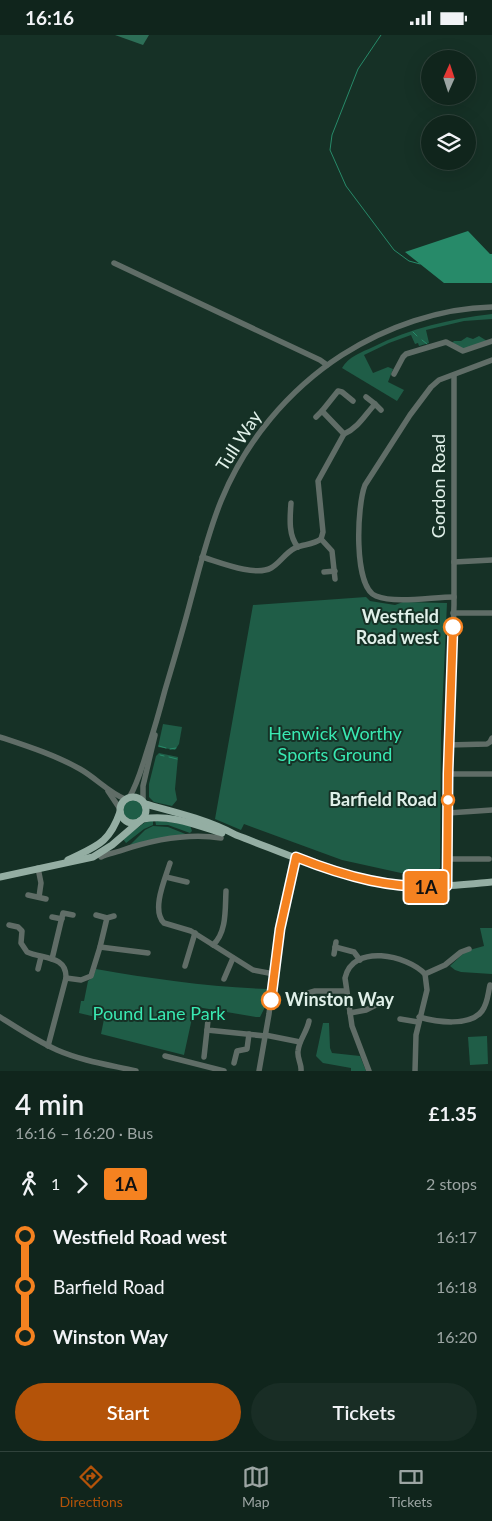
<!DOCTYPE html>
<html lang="en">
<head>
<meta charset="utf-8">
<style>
  :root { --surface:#10251c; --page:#192d25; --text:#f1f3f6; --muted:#9ca5a3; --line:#30423b; --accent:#b45309 }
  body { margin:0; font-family:Lato,sans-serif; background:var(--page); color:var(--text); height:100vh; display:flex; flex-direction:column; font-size:19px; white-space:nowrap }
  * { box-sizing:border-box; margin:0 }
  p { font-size:16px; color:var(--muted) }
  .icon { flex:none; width:28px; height:28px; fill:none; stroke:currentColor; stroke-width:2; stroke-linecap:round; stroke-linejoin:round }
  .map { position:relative; height:1036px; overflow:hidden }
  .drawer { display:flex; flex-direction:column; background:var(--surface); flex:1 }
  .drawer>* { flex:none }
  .badge { padding:0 10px; border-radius:4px; font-size:18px; line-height:32px }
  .needle { width:32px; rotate:3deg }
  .fabs { position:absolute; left:421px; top:15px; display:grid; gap:10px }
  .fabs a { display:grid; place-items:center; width:55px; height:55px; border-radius:50%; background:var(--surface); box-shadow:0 5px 20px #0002,0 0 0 1px var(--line); font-size:25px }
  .map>.badge { position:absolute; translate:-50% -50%; box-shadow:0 0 0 2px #fff }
  .legs { display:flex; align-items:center; gap:8px; height:55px; padding:0 15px; font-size:16px }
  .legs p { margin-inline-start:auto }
  .headline { display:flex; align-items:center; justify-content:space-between; height:85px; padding:0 15px }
  h1 { font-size:28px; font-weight:600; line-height:38px }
  .cta { display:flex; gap:10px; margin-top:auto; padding:10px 15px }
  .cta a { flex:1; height:58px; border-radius:30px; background:var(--accent); color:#fff; font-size:20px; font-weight:600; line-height:58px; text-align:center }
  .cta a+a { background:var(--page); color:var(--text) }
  ul { padding:0 15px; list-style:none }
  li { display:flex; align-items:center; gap:18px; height:50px; font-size:19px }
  li i { display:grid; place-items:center; width:8px; height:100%; margin:0 6px; background:currentColor }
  li i::after { content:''; width:12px; height:12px; margin:-6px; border:4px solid; border-radius:50%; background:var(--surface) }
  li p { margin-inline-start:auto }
  li:first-child i { background:linear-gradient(#0000 50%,currentColor 0) }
  li:last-child i { background:linear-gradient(currentColor 50%,#0000 0) }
  .status { display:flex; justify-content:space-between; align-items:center; height:35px; padding:0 25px; background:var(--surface); direction:ltr }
  .status svg { height:14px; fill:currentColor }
  .menu { display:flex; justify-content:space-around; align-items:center; height:70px; border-top:1px solid var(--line); background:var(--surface); font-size:14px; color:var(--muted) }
  .menu a { display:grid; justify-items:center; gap:2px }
  .menu .selected { color:var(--accent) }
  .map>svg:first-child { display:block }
  .green { fill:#1f5d47 }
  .forest { fill:#2d6f57 }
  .water { fill:#278a69 }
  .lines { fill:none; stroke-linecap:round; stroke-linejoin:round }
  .stream { stroke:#278a69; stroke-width:1 }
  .minor { stroke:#606d67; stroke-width:5.5 }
  .major { stroke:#94aea3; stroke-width:7 }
  .line-1-casing { stroke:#fff; stroke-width:11 }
  .line-1 { stroke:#f58220; stroke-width:8 }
  .stop-1-dot { fill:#fff; stroke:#f58220; stroke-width:2.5 }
  .labels { text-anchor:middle; stroke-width:4; stroke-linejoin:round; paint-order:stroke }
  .street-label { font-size:18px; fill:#e0f0e9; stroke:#163126 }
  .stop-label { font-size:18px; font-weight:bold; fill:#e0f0e9; stroke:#163126; text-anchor:end }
  .park-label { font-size:18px; fill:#39e9b2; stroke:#163126 }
</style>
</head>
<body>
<div class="status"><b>16:16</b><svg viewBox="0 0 49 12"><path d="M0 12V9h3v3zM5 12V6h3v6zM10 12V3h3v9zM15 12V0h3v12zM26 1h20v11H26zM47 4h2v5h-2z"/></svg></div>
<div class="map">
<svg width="492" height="1036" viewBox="0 0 492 1036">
  <rect width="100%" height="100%" fill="#163126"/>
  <!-- green -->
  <g class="green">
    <path d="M492 279V284L464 286 426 295 429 308 419 311 418 308 415 309 411 300 389 308 364 320 373 338 388 332 393 334 388 347 404 355 397 366 342 333C348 322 362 317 373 312 411 293 450 284 492 279Z"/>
    <path d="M479 301 487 306 463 314 452 308 454 306H461L467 302 473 304Z"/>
    <path d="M366 562 370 566 395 570 403 567 447 568 441 699 440 833 434 838H401L342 825 244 789 241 795 215 784 253 570Z"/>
    <path d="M163 689 182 692 179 709 175 715 158 712Z"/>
    <path d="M159 718 178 722 175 754 177 765 172 771 154 767 149 762V749L156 721Z"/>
    <circle cx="133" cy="775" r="10"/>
    <path d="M153 785V790L144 794 126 808 123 804 144 788Z"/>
    <path d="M155 785 190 790 192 796 190 798 168 790H156Z"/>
    <path d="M153 791 168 792 188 800 129 811 145 795Z"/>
    <path d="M480 893H492V939L461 937 455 935 450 931 466 916 484 911Z"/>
    <path d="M96 934C153 944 209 952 267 954L266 970 260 982H256L197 972 194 974 184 1020 101 999 104 984 79 978 81 966H84L88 946 93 942Z"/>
    <path d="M323 988H329L330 1013 332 1018 360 1021 366 1036H351V1033L323 1028 316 1021Z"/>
    <path d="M487 1001 488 1029 470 1030 468 1002Z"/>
  </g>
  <!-- forest -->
  <path class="forest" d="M115 0H149L143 10Z"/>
  <!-- water -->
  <path class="water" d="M468 196 490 219H492V248H444L405 217Z"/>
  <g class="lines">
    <!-- stream -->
    <g class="stream">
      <path d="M381 0 358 34 332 100 330 115 346 151 394 215 409 226 420 229"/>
      <path d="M413 297 417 301"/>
      <path d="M422 305 427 309"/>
      <path d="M159 711 166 713"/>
      <path d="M170 714 176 713"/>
      <path d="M160 720 164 721"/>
      <path d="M169 722 177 724"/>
    </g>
    <!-- minor -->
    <g class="minor">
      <path d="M114 228 320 325 327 330"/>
      <path d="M394 339 403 322 406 319 446 307 463 316 492 306"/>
      <path d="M375 369 381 375"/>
      <path d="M322 376 338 356 342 357 353 366"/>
      <path d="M316 382 322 376 344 399"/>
      <path d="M291 468C290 482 288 501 298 512"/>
      <path d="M321 504 332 516 335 544"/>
      <path d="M202 522C219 527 255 542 271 533 280 528 285 518 295 513 303 509 313 510 321 504L323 497 318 446 344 399C358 393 365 380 375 369L366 362"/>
      <path d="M454 527 492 525"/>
      <path d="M324 537 335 536"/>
      <path d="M454 562C432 562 396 569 376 561 353 552 357 470 365 450L410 380 431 352 439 345 492 325"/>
      <path d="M453 578H492"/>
      <path d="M0 702C27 711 55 720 80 734 96 743 108 757 125 764"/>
      <path d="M448 710 487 709 490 707 492 703"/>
      <path d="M448 739H492"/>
      <path d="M108 756 120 774"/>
      <path d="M129 763C139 746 143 728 149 710 155 692 160 674 165 655 174 625 183 595 191 564 200 531 208 498 221 466 245 407 288 355 342 320 386 292 440 273 492 272"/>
      <path d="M143 766V751L155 700"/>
      <path d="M448 778 492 775"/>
      <path d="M101 822C107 819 114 818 120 816 152 805 187 798 221 803"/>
      <path d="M447 824H489"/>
      <path d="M170 828C165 844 151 875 164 888L191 896 253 935 274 939"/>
      <path d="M38 833 41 848 39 862"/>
      <path d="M166 842 187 847"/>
      <path d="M447 851 448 739 454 570V340"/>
      <path d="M28 860 46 864"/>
      <path d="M96 880 107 883"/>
      <path d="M52 882 62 884"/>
      <path d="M9 890 18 892 22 896 21 908 27 917C42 924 67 920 66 943L48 1011"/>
      <path d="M213 910C227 897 225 874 226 856"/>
      <path d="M100 912 148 918"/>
      <path d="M335 912 354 917 360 925"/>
      <path d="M334 919 336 907"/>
      <path d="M52 924 63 878 73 880"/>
      <path d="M185 931 195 898"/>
      <path d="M38 934 41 922"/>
      <path d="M425 939 445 930 461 917 469 914"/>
      <path d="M66 943 81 945 91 941 100 912 107 883 114 881"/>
      <path d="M224 944 233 923"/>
      <path d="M295 962 315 956H346"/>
      <path d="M350 978 366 975 378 969"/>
      <path d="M0 982C19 994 37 1006 57 1015 82 1026 110 1030 136 1036"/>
      <path d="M419 982C436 987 470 992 482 976 488 968 488 958 490 950"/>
      <path d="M400 984 418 987"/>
      <path d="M208 985 207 995 265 1001"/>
      <path d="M265 1000 300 1007"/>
      <path d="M165 1021 224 1036"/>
      <path d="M204 1022 207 995"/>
      <path d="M234 1028 237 1016 247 1014 249 999"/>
      <path d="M259 1036 269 979 278 903 296 822"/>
      <path d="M301 1036C302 1029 297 1024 298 1016 299 1005 307 997 309 986"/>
      <path d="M369 1036 352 991 345 943C353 908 407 920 425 939L427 955 416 1000 415 1036"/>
    </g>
    <!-- major -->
    <g class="major">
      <circle cx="133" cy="775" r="13"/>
      <path d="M145 769C175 777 208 785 236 800 287 819 338 843 393 850 426 854 459 850 492 847"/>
      <path d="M143 784C171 779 196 790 222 798"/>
      <path d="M68 825C96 811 109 809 120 777"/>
      <path d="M0 842 93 822 112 810 140 786"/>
    </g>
  </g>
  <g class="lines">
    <!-- line-1 casing -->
    <g class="line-1-casing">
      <path id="line-1" d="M271 965 280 894 296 822C346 842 394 855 447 851L448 739 453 592"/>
    </g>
    <!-- line-1 -->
    <use href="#line-1" class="line-1"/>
  </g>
  <!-- markers -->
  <g class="stop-1-dot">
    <circle cx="453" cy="592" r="9"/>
    <circle cx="448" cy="765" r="6"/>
    <circle cx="271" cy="965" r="9"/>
  </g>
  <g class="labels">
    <!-- street labels -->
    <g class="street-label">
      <text transform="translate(239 406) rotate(-57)" y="6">Tull Way</text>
      <text transform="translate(439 451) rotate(-90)" y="6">Gordon Road</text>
    </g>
    <!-- stop labels -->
    <g class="stop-label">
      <text x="439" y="588">Westfield<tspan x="439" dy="21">Road west</tspan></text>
      <text x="437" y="771">Barfield Road</text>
      <text x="285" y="971" text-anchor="start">Winston Way</text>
    </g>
    <!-- park labels -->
    <g class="park-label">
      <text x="335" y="705">Henwick Worthy<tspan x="335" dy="21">Sports Ground</tspan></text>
      <text x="159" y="985">Pound Lane Park</text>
    </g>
  </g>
</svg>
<div class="fabs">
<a><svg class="needle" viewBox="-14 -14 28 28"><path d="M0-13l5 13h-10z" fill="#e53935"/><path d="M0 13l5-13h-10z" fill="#9ca5a3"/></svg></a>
<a><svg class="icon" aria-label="layers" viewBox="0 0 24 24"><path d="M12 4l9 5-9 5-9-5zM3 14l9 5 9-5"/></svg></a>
</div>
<b class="badge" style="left:426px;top:852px;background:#f58220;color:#111">1A</b>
</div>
<section class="drawer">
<div class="headline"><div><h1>4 min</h1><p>16:16 – 16:20 · Bus</p></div><b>£1.35</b></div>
<div class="legs"><svg class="icon" aria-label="walk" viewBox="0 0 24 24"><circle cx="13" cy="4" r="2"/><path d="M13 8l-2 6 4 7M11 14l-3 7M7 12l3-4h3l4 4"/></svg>1<svg class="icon" aria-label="forward" viewBox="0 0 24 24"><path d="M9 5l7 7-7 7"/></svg><b class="badge" style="background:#f58220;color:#111">1A</b><p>2 stops</p></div>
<ul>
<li><i style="color:#f58220"></i><b>Westfield Road west</b><p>16:17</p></li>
<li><i style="color:#f58220"></i><span>Barfield Road</span><p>16:18</p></li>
<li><i style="color:#f58220"></i><b>Winston Way</b><p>16:20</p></li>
</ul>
<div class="cta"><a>Start</a><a>Tickets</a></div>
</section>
<nav class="menu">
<a class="selected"><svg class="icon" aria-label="directions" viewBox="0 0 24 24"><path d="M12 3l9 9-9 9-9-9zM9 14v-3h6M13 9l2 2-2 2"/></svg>Directions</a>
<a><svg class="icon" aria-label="map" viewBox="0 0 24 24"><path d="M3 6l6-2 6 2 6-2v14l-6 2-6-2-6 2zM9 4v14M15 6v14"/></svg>Map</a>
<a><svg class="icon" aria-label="tickets" viewBox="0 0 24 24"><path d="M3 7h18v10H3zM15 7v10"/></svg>Tickets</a>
</nav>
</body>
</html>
